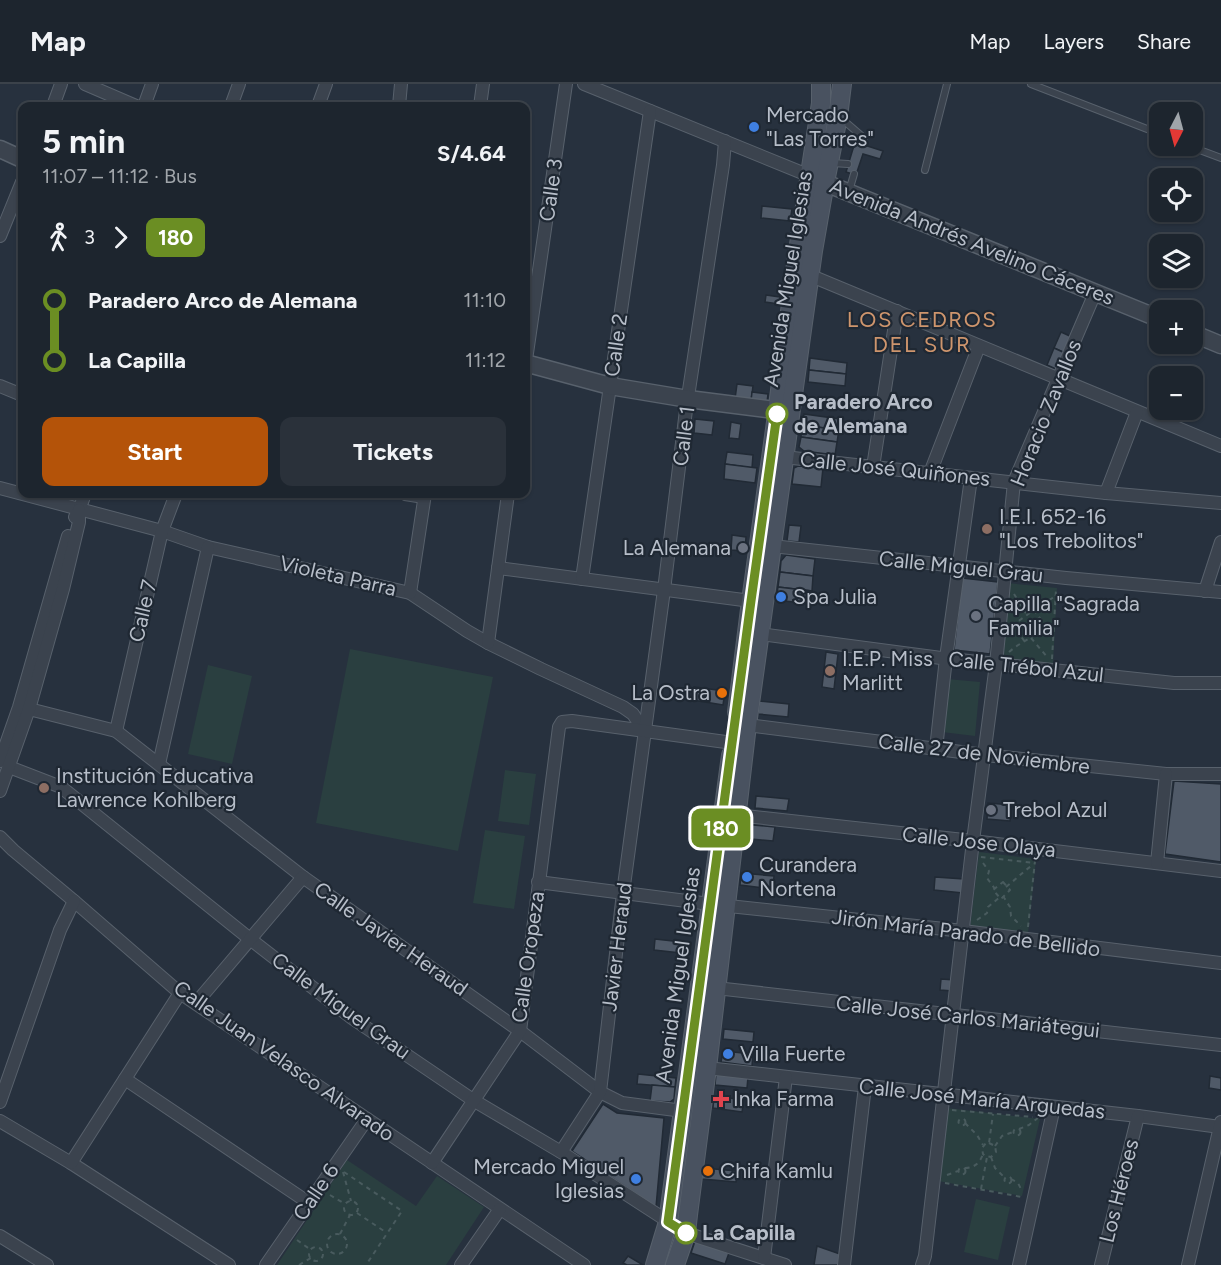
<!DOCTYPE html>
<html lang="en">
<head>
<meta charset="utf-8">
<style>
  :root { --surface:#1d252e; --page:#2a313a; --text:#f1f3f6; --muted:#a0a5aa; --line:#3b424a; --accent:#b45309 }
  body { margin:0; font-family:Figtree,sans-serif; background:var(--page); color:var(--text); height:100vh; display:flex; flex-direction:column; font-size:22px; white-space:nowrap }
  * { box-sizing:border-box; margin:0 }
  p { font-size:20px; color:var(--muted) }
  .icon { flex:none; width:33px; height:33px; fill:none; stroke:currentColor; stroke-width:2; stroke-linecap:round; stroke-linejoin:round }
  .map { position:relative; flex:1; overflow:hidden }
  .drawer { position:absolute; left:18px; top:18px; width:512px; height:396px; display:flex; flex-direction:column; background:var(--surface); border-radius:12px; box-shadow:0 2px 4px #0004,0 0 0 2px var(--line) }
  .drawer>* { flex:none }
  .badge { padding:0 12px; border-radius:9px; font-size:21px; line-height:39px }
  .needle { width:39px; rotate:186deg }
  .controls { position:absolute; left:1149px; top:18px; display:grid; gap:12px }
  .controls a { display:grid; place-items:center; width:54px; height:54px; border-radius:12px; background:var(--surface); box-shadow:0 2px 4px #0004,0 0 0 2px var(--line); font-size:30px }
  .map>.badge { position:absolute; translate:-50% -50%; box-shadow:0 0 0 3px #fff }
  .legs { display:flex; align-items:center; gap:9px; height:66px; padding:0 24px; font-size:20px }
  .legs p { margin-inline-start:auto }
  .headline { display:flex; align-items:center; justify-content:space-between; height:102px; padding:0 24px }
  h1 { font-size:33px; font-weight:700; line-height:45px }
  .primary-button { display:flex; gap:12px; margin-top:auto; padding:12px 24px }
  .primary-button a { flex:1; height:69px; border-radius:12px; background:var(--accent); color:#fff; font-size:24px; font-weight:700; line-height:69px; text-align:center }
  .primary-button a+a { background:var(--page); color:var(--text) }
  ul { padding:0 24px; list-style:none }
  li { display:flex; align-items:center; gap:21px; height:60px; font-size:22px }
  li i { display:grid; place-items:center; width:9px; height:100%; margin:0 8px; background:currentColor }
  li i::after { content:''; width:15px; height:15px; margin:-8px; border:4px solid; border-radius:50%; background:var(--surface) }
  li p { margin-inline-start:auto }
  li:first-child i { background:linear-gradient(#0000 50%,currentColor 0) }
  li:last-child i { background:linear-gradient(currentColor 50%,#0000 0) }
  header { display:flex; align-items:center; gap:36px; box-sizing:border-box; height:84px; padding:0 30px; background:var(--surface); border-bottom:2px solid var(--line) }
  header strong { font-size:28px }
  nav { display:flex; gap:33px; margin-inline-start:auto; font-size:21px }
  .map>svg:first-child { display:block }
  .green { fill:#2a3f40 }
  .building { fill:#505a68; stroke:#212a35; stroke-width:1.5 }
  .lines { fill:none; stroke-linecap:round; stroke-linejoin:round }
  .service-casing { stroke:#58616c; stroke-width:8 }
  .minor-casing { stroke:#58616c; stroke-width:14 }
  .tertiary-casing { stroke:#58616c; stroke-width:19 }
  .secondary-casing { stroke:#58616c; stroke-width:20 }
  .path { stroke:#495b5e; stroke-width:2; stroke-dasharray:4.5 4.5; stroke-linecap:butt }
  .service { stroke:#3b434e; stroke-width:6 }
  .minor { stroke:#3b434e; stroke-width:12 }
  .tertiary { stroke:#3b434e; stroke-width:16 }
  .secondary { stroke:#495260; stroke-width:18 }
  .line-1-casing { stroke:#fff; stroke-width:14 }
  .line-1 { stroke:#6b8e23; stroke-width:9 }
  .shop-dot { fill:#3f7fe0; stroke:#1f2833; stroke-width:2 }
  .stop-1-dot { fill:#fff; stroke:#6b8e23; stroke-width:3 }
  .education-dot { fill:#8d6e63; stroke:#1f2833; stroke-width:2 }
  .worship-dot { fill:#6b7280; stroke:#1f2833; stroke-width:2 }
  .food-dot { fill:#e8710a; stroke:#1f2833; stroke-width:2 }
  .health-dot { fill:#e0444e; stroke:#1f2833; stroke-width:2 }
  .labels { text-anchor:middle; stroke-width:4.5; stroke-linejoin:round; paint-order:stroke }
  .poi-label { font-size:21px; fill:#b7bec9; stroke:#1f2833; text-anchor:start }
  .street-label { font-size:21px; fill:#b7bec9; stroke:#1f2833 }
  .stop-label { font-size:21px; font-weight:bold; fill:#b7bec9; stroke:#1f2833; text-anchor:start }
  .neighbourhood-label { font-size:22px; letter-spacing:1.5px; fill:#ce956d; stroke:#1f2833 }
</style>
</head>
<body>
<header>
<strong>Map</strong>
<nav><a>Map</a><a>Layers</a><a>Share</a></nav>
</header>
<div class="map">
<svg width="1221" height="1181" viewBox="0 0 1221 1181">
  <rect width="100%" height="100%" fill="#27313e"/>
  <!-- green -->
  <g class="green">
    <path d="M1007 499 1057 504 1053 580 1001 574Z"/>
    <path d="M350 565 493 593 458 767 316 739Z"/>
    <path d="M208 581 252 592 232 680 188 670Z"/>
    <path d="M947 595 980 598 975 652 942 648Z"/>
    <path d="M505 686 536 690 529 741 498 737Z"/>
    <path d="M485 746 525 752 514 825 473 819Z"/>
    <path d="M979 768 1036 775 1028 850 970 844Z"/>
    <path d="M947 1024 1040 1035 1022 1112 938 1097Z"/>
    <path d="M347 1076 416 1122 437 1092 484 1123 446 1181H277Z"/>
    <path d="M976 1115 1010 1123 998 1176 964 1168Z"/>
  </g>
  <!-- building -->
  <g class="building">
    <path d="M855 58 883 67 880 75 863 70 856 91 846 88Z"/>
    <path d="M762 122 792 125 790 137 761 134Z"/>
    <path d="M766 211 780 213 779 220 765 218Z"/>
    <path d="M1061 248 1072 253 1065 269 1054 264Z"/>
    <path d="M1054 264 1065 269 1058 286 1047 281Z"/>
    <path d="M810 274 847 279 846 290 809 286Z"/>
    <path d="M809 286 846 290 845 302 808 298Z"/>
    <path d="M737 300 753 302 751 317 735 315Z"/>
    <path d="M752 308 768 310 767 318 751 317Z"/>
    <path d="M804 330 840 335 839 346 802 341Z"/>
    <path d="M695 335 714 337 712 351 694 349Z"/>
    <path d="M731 338 741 340 739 355 729 354Z"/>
    <path d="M802 341 839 346 837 358 801 353Z"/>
    <path d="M801 353 837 358 835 371 804 367 799 363Z"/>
    <path d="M727 368 753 371 752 384 725 380Z"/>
    <path d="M725 380 757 384 755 399 724 395Z"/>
    <path d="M798 382 823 384 821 403 792 400 794 384Z"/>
    <path d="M789 441 801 442 799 458 787 457Z"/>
    <path d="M732 451 746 453 745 467 731 466Z"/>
    <path d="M786 471 815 475 813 492 780 488 781 477Z"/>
    <path d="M780 488 813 492 812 507 778 503Z"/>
    <path d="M962 494 998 498 990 570 954 566Z"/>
    <path d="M778 503 812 507 810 520 776 516Z"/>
    <path d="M826 568 838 570 834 605 822 603Z"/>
    <path d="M694 603 725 607 723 621 693 616Z"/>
    <path d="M759 617 789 620 788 633 758 630Z"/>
    <path d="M1174 697 1221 700V778L1165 770Z"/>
    <path d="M756 712 789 715 787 727 755 724Z"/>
    <path d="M988 719 1012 721 1010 737 987 735Z"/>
    <path d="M742 740 775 743 773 757 741 754Z"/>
    <path d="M741 789 774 792 773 805 740 801Z"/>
    <path d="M935 793 964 795 963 809 934 806Z"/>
    <path d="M655 855 691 859 690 870 654 866Z"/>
    <path d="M941 895 955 896 953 907 940 906Z"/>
    <path d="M724 945 754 948 753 958 723 955Z"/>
    <path d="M723 967 753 970 752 982 721 978Z"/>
    <path d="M638 990 676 994 675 1003 637 1000Z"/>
    <path d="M716 990 748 993 747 1004 715 1001Z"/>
    <path d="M1210 992 1221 994V1006L1209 1004Z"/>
    <path d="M652 1001 675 1003 674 1015 670 1018 650 1017Z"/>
    <path d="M714 1012 744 1016 742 1028 713 1024Z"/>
    <path d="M603 1020 617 1029 664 1034 656 1123 572 1067Z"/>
    <path d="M703 1084 737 1087 736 1098 702 1095Z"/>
    <path d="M695 1157 729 1169 725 1180 691 1169Z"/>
    <path d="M817 1162 840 1170 839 1181H814Z"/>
    <path d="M628 1172 643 1181H627L623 1179Z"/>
  </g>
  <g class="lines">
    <!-- service casing -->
    <g class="service-casing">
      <g id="service">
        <path d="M1031 0 1160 50"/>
        <path d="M842 35 864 54 862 60"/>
        <path d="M1189 62 1221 74"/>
        <path d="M832 79 848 80"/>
        <path d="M925 86 947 0"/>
        <path d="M849 107 854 90"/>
      </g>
    </g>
    <!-- minor casing -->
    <g class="minor-casing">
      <g id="minor">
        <path d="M85 0 136 22"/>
        <path d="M584 0 810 92"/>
        <path d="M53 22 61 0"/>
        <path d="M144 22 152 0"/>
        <path d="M231 22 239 0"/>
        <path d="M318 22 326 0"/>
        <path d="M399 22 401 0"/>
        <path d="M480 22 483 0"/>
        <path d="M0 152 22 98"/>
        <path d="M809 191 1221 362"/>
        <path d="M525 283 566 0"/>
        <path d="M0 302 22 311"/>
        <path d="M784 373 1106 409 1221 419"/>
        <path d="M873 383 897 227"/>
        <path d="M930 389 979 262"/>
        <path d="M0 404 162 447 208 463 410 509 467 547 488 559 541 585 623 623 633 630 644 647"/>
        <path d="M1106 409 1137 328"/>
        <path d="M405 410 424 413"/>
        <path d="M75 433 79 426 85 410"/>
        <path d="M772 462 1066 494 1221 508"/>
        <path d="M498 484 751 517"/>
        <path d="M582 495 650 27"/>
        <path d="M1205 507 1221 458"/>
        <path d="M410 509 425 410"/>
        <path d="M760 550 941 574 1174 599H1221"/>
        <path d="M488 559 508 410"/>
        <path d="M29 625 116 647 303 793 520 947 600 1008 622 1019 683 1027"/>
        <path d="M747 641 985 671 1166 690H1221"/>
        <path d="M116 647 162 447 176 410"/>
        <path d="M936 665 946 574 971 394"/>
        <path d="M0 677 19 623 68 452"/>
        <path d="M159 680 208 463"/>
        <path d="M9 683 61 703 250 855 352 934 473 1016 561 1068 686 1149 785 1181"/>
        <path d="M0 707 29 625 63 505 79 438V426"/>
        <path d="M736 731 973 757 1221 787"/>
        <path d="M0 753 13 766 74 817 180 909 584 1181"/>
        <path d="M1157 779 1166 690"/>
        <path d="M538 798 710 820 963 847 1221 879"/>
        <path d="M716 904 1221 961"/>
        <path d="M196 919 303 793"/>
        <path d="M707 984 1138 1032 1220 1043"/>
        <path d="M125 995 309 1119"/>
        <path d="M0 1018 60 846 74 817"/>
        <path d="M0 1037 71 1079 229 1181"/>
        <path d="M561 1068 600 1008 623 809 664 506 686 326 723 81 725 57"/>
        <path d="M71 1079 180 909"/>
        <path d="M432 1079 520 947 559 643 562 638 572 637 733 659"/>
        <path d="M0 1152 47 1181"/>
        <path d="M764 1174 786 993"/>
        <path d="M266 1181 367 1035"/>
        <path d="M461 1181 500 1125"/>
        <path d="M844 1181 865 1002"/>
        <path d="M922 1181 925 1172 973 757 996 580 1014 398 1095 209"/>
        <path d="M1019 1181 1054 1023"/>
        <path d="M1101 1181 1138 1032"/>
        <path d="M1188 1181 1221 1038"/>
      </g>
    </g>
    <!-- tertiary casing -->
    <g class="tertiary-casing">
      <g id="tertiary">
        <path d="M0 65 22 75"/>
        <path d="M813 94 1160 235"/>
        <path d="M1192 249 1221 261"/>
        <path d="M525 279 610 302 688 315 790 328"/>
      </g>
    </g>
    <!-- secondary casing -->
    <g class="secondary-casing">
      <g id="secondary">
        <path d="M737 628 751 517 776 338 796 180 821 19V0"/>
        <path d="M655 1181 668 1138 731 671"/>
        <path d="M675 1181 686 1149 688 1131 707 984 747 641 813 167 825 98 838 33 842 0"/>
      </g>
    </g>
    <!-- path -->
    <g class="path">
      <path d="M1014 510 1027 531"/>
      <path d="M1034 526 1054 513"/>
      <path d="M1031 554 1048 574"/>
      <path d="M1009 568C1018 560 1028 556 1037 549L1032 543 1042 537 1034 526 1013 541 1025 558"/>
      <path d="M1052 575 1056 505"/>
      <path d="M981 773 1035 779"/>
      <path d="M983 779 989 787 987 794 995 805"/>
      <path d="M1003 798 1010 806 1001 815 993 806Z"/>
      <path d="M1006 803C1016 795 1024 787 1034 780"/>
      <path d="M1003 812 1010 823 1011 832 1021 842"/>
      <path d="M977 836 987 829 988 823 1000 813"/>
      <path d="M1028 843 1035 777"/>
      <path d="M952 1026 1033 1033"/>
      <circle cx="962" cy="1038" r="3.5"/>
      <path d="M965 1039 977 1051 983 1061"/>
      <circle cx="1017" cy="1048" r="3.5"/>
      <path d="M1019 1045 1029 1041 1039 1033"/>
      <path d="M989 1059 995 1062 996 1068 991 1073 985 1072 983 1070 982 1064 986 1059H989L993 1030"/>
      <path d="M995 1062 1002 1052 1013 1048"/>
      <path d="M991 1073 995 1084 1005 1094"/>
      <circle cx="962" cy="1087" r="3.5"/>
      <path d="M965 1084C974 1084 980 1079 983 1070"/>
      <path d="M343 1088 351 1117"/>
      <path d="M344 1088 402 1127 366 1181"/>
      <path d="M947 1091 958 1087"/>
      <circle cx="1008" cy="1096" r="3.5"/>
      <path d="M1011 1095 1018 1099 1022 1107"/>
      <path d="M945 1099 1022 1113"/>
      <path d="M981 1105 987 1073"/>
      <path d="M330 1111 345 1120"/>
      <circle cx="351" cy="1124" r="7"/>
      <path d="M357 1129 387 1149"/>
      <circle cx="337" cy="1160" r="10"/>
      <path d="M340 1150 350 1131"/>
      <path d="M297 1156 311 1166"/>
      <circle cx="316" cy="1170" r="7"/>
      <path d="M299 1181 311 1174"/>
    </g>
    <!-- service -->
    <use href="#service" class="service"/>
    <!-- minor -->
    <use href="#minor" class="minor"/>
    <!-- tertiary -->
    <use href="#tertiary" class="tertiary"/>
    <!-- secondary -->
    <use href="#secondary" class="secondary"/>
  </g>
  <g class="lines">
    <!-- line-1 casing -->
    <g class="line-1-casing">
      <path id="line-1" d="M686 1149 668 1138 751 517 777 330"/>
    </g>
    <!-- line-1 -->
    <use href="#line-1" class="line-1"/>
  </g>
  <!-- markers -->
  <g class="shop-dot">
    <circle cx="754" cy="43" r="6"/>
    <circle cx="781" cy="513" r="6"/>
    <circle cx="747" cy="793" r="6"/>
    <circle cx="728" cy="970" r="6"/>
    <circle cx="636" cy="1095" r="6"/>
  </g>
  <g class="stop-1-dot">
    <circle cx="777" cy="330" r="10"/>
    <circle cx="686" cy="1149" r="10"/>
  </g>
  <g class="education-dot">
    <circle cx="987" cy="445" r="6"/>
    <circle cx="830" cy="587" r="6"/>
    <circle cx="44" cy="704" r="6"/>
  </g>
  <g class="worship-dot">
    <circle cx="743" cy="464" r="6"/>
    <circle cx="976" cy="532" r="6"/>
    <circle cx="991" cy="726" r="6"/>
  </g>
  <g class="food-dot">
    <circle cx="722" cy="609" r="6"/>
    <circle cx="708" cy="1087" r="6"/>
  </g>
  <path class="health-dot" d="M718 1006h6v6h6v6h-6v6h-6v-6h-6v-6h6z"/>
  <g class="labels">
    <!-- poi labels -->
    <g class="poi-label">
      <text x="766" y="38">Mercado<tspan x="766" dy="24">"Las Torres"</tspan></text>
      <text x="999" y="440">I.E.I. 652-16<tspan x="999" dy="24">"Los Trebolitos"</tspan></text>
      <text x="731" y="471" text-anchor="end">La Alemana</text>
      <text x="793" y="520">Spa Julia</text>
      <text x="988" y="527">Capilla "Sagrada<tspan x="988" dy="24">Familia"</tspan></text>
      <text x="842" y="582">I.E.P. Miss<tspan x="842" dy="24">Marlitt</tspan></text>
      <text x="710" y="616" text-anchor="end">La Ostra</text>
      <text x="56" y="699">Institución Educativa<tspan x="56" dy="24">Lawrence Kohlberg</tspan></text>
      <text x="1003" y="733">Trebol Azul</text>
      <text x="759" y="788">Curandera<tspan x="759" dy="24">Nortena</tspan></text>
      <text x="740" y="977">Villa Fuerte</text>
      <text x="733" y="1022">Inka Farma</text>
      <text x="624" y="1090" text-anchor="end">Mercado Miguel<tspan x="624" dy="24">Iglesias</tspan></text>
      <text x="720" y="1094">Chifa Kamlu</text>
    </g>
    <!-- street labels -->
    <g class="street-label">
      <text transform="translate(551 106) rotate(-82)" y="7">Calle 3</text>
      <text transform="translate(972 158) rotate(22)" y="7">Avenida Andrés Avelino Cáceres</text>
      <text transform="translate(788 195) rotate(-81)" y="7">Avenida Miguel Iglesias</text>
      <text transform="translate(616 261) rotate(-82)" y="7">Calle 2</text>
      <text transform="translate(1046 329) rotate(-68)" y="7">Horacio Zavallos</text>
      <text transform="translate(684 352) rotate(-83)" y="7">Calle 1</text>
      <text transform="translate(895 385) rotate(6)" y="7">Calle José Quiñones</text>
      <text transform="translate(961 483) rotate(6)" y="7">Calle Miguel Grau</text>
      <text transform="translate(338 492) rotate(13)" y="7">Violeta Parra</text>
      <text transform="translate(143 527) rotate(-77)" y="7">Calle 7</text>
      <text transform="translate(1026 583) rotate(6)" y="7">Calle Trébol Azul</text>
      <text transform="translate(984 670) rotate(7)" y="7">Calle 27 de Noviembre</text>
      <text transform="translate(979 758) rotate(6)" y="7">Calle Jose Olaya</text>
      <text transform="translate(966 849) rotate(7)" y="7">Jirón María Parado de Bellido</text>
      <text transform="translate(391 855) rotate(35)" y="7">Calle Javier Heraud</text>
      <text transform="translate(617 863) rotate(-83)" y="7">Javier Heraud</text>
      <text transform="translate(528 873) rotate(-82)" y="7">Calle Oropeza</text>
      <text transform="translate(678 891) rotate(-82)" y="7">Avenida Miguel Iglesias</text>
      <text transform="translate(341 922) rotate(36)" y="7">Calle Miguel Grau</text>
      <text transform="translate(968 933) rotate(6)" y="7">Calle José Carlos Mariátegui</text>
      <text transform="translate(284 977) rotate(35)" y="7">Calle Juan Velasco Alvarado</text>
      <text transform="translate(982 1015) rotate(6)" y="7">Calle José María Arguedas</text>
      <text transform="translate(1119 1107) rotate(-76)" y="7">Los Héroes</text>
      <text transform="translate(316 1108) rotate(-56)" y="7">Calle 6</text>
    </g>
    <!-- stop labels -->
    <g class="stop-label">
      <text x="794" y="325">Paradero Arco<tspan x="794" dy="24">de Alemana</tspan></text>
      <text x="702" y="1156">La Capilla</text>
    </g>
    <!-- neighbourhood labels -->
    <g class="neighbourhood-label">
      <text x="922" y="243">LOS CEDROS<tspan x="922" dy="25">DEL SUR</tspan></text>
    </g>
  </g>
</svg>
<div class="controls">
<a><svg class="needle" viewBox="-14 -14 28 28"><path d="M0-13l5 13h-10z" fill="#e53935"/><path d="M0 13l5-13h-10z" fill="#a0a5aa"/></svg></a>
<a><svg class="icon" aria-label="locate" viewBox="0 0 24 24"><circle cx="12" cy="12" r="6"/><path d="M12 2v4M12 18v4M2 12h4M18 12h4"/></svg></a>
<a><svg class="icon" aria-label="layers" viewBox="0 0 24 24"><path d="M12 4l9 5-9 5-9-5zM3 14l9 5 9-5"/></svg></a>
<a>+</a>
<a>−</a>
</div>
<b class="badge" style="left:721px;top:744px;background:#6b8e23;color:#fff">180</b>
<section class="drawer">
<div class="headline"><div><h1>5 min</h1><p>11:07 – 11:12 · Bus</p></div><b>S/4.64</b></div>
<div class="legs"><svg class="icon" aria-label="walk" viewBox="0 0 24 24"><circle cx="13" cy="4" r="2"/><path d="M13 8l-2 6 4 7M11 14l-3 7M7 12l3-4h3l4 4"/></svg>3<svg class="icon" aria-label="forward" viewBox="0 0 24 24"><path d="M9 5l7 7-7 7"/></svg><b class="badge" style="background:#6b8e23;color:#fff">180</b></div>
<ul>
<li><i style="color:#6b8e23"></i><b>Paradero Arco de Alemana</b><p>11:10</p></li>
<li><i style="color:#6b8e23"></i><b>La Capilla</b><p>11:12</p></li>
</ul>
<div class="primary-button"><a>Start</a><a>Tickets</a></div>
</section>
</div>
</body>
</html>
